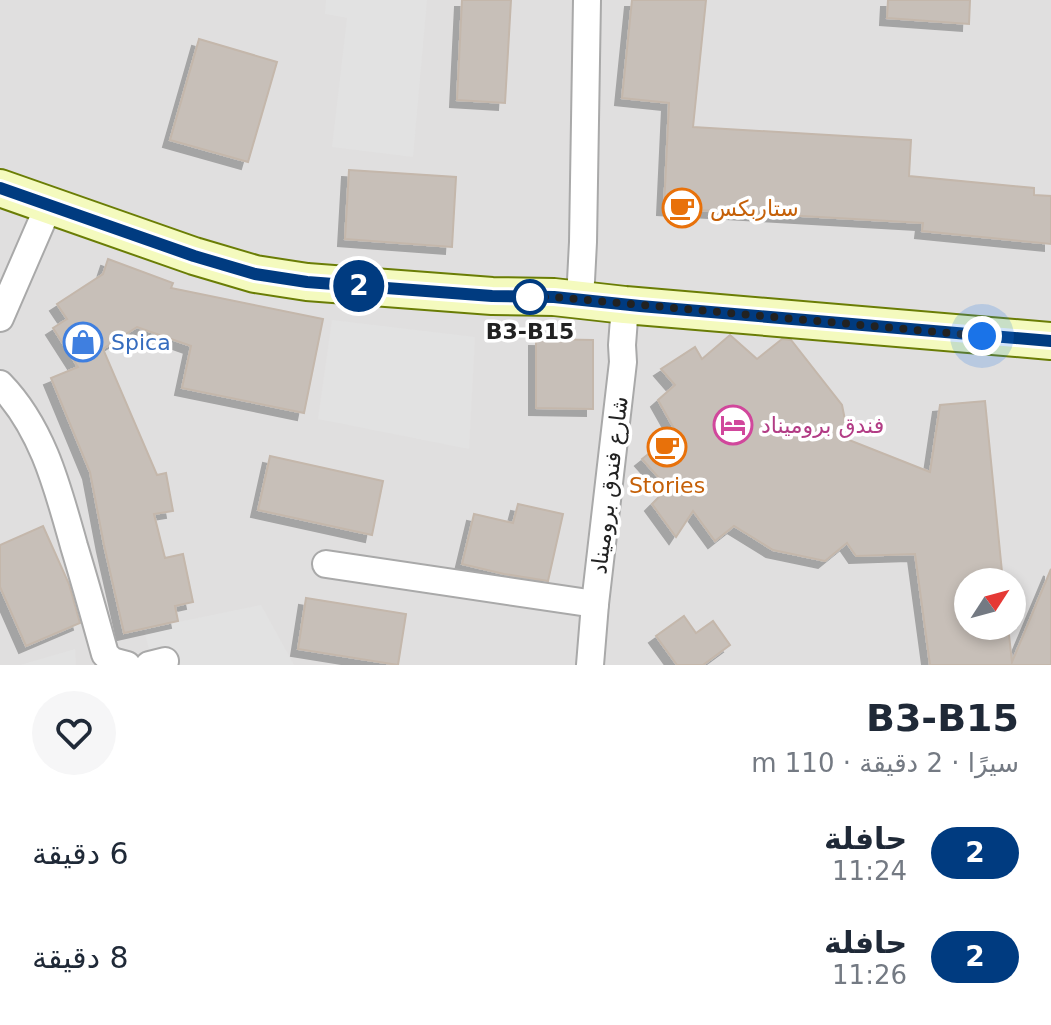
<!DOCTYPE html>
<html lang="ar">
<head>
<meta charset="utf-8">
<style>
  :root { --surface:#fff; --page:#f6f6f7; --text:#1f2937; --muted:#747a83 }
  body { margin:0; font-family:"DejaVu Sans","Noto Sans Arabic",sans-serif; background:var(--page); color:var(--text); direction:rtl; height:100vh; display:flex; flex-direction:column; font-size:30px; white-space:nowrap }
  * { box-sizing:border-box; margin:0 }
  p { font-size:26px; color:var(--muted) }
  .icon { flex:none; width:44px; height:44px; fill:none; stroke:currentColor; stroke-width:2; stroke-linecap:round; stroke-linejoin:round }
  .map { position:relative; height:665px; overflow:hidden; direction:ltr }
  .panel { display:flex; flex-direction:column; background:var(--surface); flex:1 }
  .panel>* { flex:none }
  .badge { padding:0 16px; border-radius:26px; font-size:28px; line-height:52px }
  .needle { width:52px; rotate:54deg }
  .tools { position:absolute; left:954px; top:568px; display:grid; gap:16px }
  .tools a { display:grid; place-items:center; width:72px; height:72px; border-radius:50%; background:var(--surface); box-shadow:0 4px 12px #0003; font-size:40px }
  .you { position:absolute; width:40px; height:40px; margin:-20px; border:6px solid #fff; border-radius:50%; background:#1a73e8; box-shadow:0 0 0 12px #1a73e833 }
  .map>.badge { position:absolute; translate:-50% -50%; box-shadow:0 0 0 4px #fff }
  .round { display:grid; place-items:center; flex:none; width:84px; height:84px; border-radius:42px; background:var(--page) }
  .overview { display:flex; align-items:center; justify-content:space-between; height:136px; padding:0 32px }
  h1 { font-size:38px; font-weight:700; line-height:60px }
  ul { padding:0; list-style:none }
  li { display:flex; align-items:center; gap:24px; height:104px; padding:0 32px }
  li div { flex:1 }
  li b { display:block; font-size:30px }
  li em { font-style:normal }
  li .badge { min-width:88px; font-weight:700; text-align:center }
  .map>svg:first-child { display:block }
  .residential { fill:#e0dfdf; fill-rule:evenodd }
  .parking { fill:#e2e2e2 }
  .building { fill:#c7bfb8; stroke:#c4b7ab; stroke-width:2; filter:url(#shadow) }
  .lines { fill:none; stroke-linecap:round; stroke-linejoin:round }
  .street-casing { stroke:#a9a9a9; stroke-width:30 }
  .secondary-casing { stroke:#6a7d05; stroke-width:40 }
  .street { stroke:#fff; stroke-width:26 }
  .secondary { stroke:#f4fabe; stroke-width:36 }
  .line-casing { stroke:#fff; stroke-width:18 }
  .line { stroke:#003b80; stroke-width:12 }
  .walk { stroke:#222; stroke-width:8; stroke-dasharray:0 14.4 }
  .stop-dot { fill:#fff; stroke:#003b80; stroke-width:4 }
  .labels { text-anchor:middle; stroke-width:7; stroke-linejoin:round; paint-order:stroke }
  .food-label { font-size:22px; fill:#c56008; stroke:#fff; text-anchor:start }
  .stop-label { font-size:22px; font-weight:bold; fill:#222; stroke:#fff }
  .shop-label { font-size:22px; fill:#366cbe; stroke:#fff; text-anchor:start }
  .hotel-label { font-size:22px; fill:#b23c85; stroke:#fff; text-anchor:start }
  .street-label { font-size:22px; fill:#222; stroke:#fff }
</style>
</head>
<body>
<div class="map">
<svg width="1051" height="665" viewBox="0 0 1051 665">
  <defs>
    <filter id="shadow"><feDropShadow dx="-7" dy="7" stdDeviation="0" flood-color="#0004"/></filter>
  </defs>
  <rect width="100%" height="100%" fill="#f2efe9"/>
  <!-- residential -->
  <path class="residential" d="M0 0H1051V665H0ZM968 582H1012V626H968Z"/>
  <!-- parking -->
  <g class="parking">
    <path d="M326 0H427L413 157 332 147 347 18 325 14Z"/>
    <path d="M332 320 475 337 469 449 318 419Z"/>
    <path d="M261 605 294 665H153L144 629Z"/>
    <path d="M75 649 76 665H20Z"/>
  </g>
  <!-- building -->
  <g class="building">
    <path d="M462 0H511L505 103 457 100Z"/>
    <path d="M632 0H706L693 127 911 140 909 176 1034 188V195L1051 196V244L922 231 923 223 664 208 669 103 622 98Z"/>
    <path d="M888 0H970L969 24 887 18Z"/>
    <path d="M199 39 277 62 248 162 170 140Z"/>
    <path d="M349 170 456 177 452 247 345 239Z"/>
    <path d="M108 259 173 283 171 288 323 319 304 413 182 388 191 346 137 327 103 349 157 475 166 473 173 511 154 514 165 558 183 554 193 602 175 606 178 621 124 633 104 545 90 472 51 378 78 367 53 328 67 319 57 304 103 274Z"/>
    <path d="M730 335 757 359 782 339 791 340 842 405 849 440 930 472 940 405 985 401 1003 582H968V626H1008L1012 662 1051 569V665H930L915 554 856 556 847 543 825 561 773 550 734 526 715 541 693 511 676 537 652 504 668 488 642 459 676 432 658 400 675 385 661 369 695 347 702 359Z"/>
    <path d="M536 339 593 340V409L536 408Z"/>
    <path d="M270 456 383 481 372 535 258 510Z"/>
    <path d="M518 504 563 514 548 581 504 574 462 564 474 514 513 523Z"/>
    <path d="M43 526 69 584 80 623 26 646 0 587V545Z"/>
    <path d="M306 598 406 614 398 665 298 649Z"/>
    <path d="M684 616 696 633 713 621 730 645 703 665H677L656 636Z"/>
  </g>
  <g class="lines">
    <!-- street casing -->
    <g class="street-casing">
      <g id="street">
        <path d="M580 300 583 242 587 0"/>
        <path d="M0 318 49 205"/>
        <path d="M0 384C43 428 58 489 74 546 85 582 95 618 105 654L112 661 127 665"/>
        <path d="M326 564 595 604"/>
        <path d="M149 665 165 661"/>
        <path d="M590 665 595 604 623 362 622 345 625 305"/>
      </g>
    </g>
    <!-- secondary casing -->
    <g class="secondary-casing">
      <path id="secondary" d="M0 188 194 256 255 274 307 282 492 296 554 297 625 305 1051 341"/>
    </g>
    <!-- street -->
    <use href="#street" class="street"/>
    <!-- secondary -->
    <use href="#secondary" class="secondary"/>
  </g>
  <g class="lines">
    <!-- line casing -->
    <g class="line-casing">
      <path id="line" d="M0 188 194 256 255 274 307 282 492 296 554 297 640 306 1051 341"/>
    </g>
    <!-- line -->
    <use href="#line" class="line"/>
    <!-- walk -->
    <path class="walk" d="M530 297H523H554L982 336"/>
  </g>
  <!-- icons -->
  <defs>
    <g id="cafe-ring" transform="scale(2)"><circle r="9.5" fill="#fff" stroke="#e8710a" stroke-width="1.5"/><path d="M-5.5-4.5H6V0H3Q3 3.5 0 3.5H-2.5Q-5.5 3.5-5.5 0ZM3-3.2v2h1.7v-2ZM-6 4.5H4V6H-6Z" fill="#e8710a"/></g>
    <g id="shop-ring" transform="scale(2)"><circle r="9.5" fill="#fff" stroke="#3f7fe0" stroke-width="1.5"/><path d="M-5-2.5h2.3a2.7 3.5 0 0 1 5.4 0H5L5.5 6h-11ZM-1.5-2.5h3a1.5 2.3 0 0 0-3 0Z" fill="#3f7fe0"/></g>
    <g id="hotel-ring" transform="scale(2)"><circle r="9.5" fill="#fff" stroke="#d1479c" stroke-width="1.5"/><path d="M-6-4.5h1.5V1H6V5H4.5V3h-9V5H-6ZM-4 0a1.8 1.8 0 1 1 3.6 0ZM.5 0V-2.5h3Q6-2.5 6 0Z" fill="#d1479c"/></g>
  </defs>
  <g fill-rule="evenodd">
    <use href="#cafe-ring" x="682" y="208"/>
    <use href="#shop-ring" x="83" y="342"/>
    <use href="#hotel-ring" x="733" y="425"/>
    <use href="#cafe-ring" x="667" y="447"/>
  </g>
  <!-- markers -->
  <circle class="stop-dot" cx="530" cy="297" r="16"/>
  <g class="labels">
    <!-- food labels -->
    <g class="food-label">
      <text x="710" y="216">ستاربكس</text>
      <text x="667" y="493" text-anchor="middle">Stories</text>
    </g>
    <!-- stop labels -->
    <g class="stop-label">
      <text x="530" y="339">B3-B15</text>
    </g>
    <!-- shop labels -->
    <g class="shop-label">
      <text x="111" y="350">Spica</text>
    </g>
    <!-- hotel labels -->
    <g class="hotel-label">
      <text x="761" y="433">فندق بروميناد</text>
    </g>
    <!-- street labels -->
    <g class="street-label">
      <text transform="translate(609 485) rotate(-83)" y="8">شارع فندق بروميناد</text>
    </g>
  </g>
</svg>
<div class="tools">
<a><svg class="needle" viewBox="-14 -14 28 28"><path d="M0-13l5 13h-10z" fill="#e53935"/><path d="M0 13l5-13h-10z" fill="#747a83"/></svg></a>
</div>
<div class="you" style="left:982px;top:336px"></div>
<b class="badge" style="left:359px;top:286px;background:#003b80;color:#fff">2</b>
</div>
<section class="panel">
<div class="overview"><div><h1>B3-B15</h1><p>سيرًا · 2 دقيقة · 110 m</p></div><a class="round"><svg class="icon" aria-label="heart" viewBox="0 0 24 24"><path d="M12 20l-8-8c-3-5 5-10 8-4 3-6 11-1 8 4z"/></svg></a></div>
<ul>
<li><span class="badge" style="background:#003b80;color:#fff">2</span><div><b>حافلة</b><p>11:24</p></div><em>6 دقيقة</em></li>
<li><span class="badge" style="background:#003b80;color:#fff">2</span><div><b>حافلة</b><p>11:26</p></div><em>8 دقيقة</em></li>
</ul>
</section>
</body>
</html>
